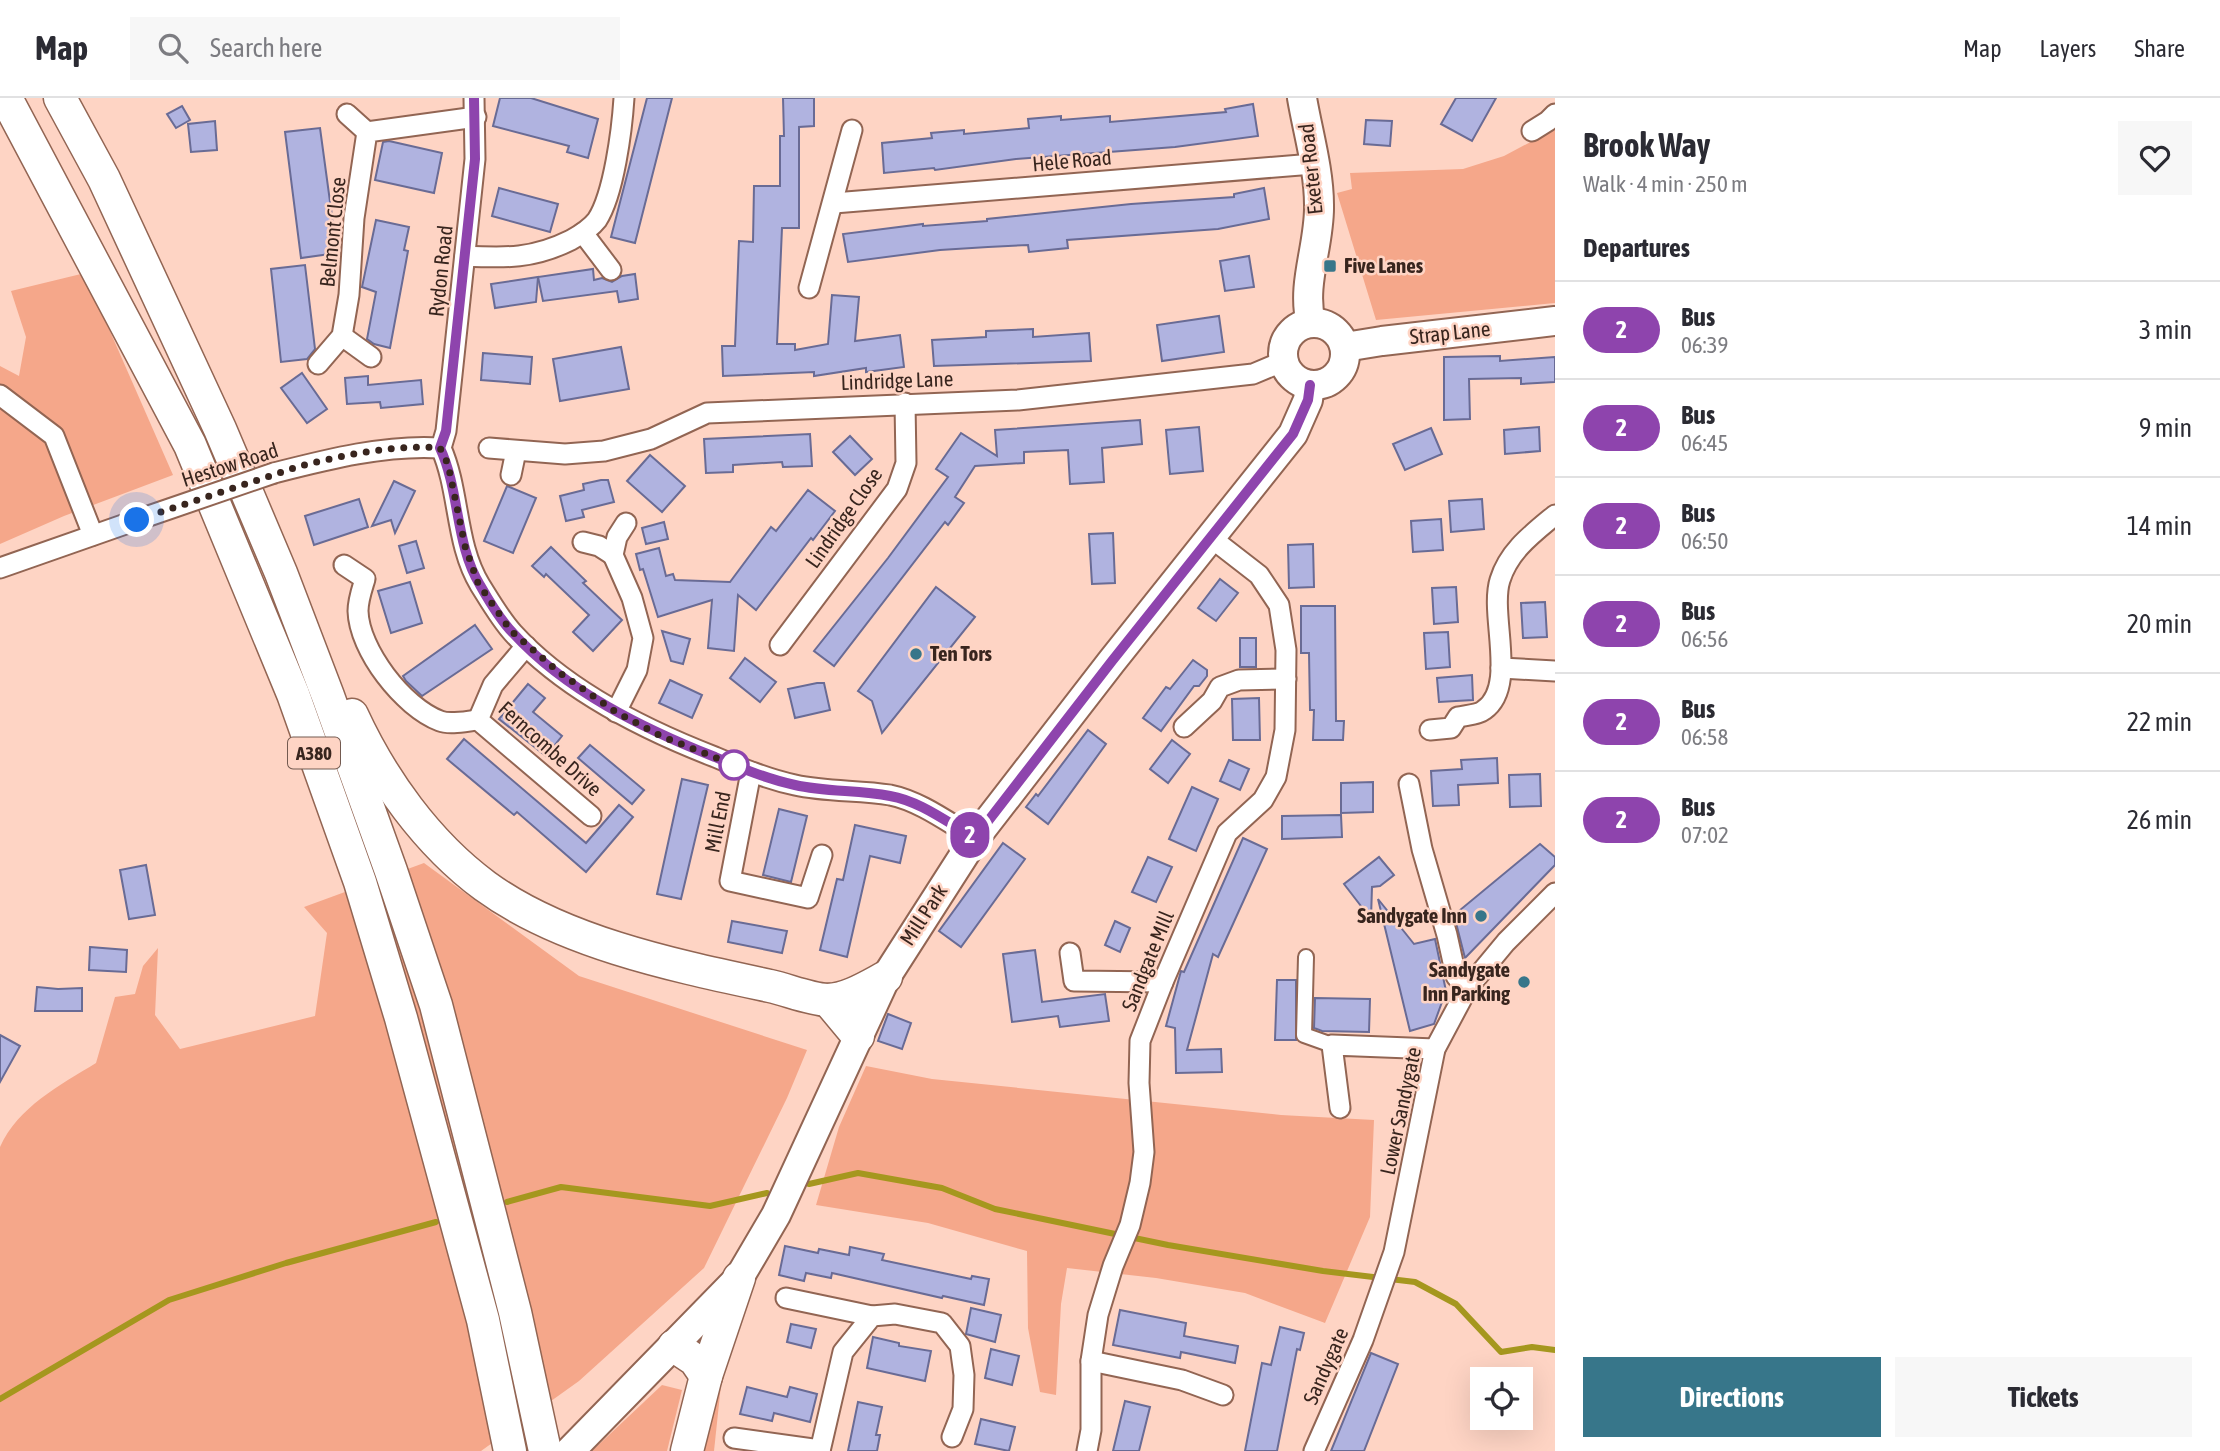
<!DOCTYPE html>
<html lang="en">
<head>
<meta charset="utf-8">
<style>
  :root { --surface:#fff; --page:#f7f7f7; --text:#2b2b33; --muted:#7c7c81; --line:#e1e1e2; --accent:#37768a }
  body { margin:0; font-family:"Asap Condensed",sans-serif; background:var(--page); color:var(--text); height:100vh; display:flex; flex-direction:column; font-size:26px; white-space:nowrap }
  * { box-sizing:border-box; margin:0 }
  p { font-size:23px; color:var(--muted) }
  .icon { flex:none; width:38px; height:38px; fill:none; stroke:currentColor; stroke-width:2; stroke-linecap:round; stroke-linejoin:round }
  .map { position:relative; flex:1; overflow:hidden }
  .drawer { display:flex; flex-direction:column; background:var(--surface); width:665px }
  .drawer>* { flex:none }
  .badge { padding:0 14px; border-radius:23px; font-size:24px; line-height:46px }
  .fabs { position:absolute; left:1470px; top:1269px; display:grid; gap:14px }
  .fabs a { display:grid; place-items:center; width:63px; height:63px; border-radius:0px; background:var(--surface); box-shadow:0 7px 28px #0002; font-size:35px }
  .you { position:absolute; width:35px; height:35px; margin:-18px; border:5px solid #fff; border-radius:50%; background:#1a73e8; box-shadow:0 0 0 10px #1a73e833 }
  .map>.badge { position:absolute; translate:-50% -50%; box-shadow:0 0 0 4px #fff }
  h2 { padding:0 28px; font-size:26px; line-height:63px }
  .round { display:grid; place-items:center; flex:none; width:74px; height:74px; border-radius:0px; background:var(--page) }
  .summary { display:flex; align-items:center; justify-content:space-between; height:119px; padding:0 28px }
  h1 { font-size:33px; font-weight:700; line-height:52px }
  .cta { display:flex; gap:14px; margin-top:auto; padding:14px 28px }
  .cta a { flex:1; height:80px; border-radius:0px; background:var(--accent); color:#fff; font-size:28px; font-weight:700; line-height:80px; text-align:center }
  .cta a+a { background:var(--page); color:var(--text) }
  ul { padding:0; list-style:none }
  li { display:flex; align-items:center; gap:21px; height:98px; padding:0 28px; border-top:2px solid var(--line) }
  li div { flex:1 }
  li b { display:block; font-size:26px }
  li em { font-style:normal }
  li .badge { min-width:77px; font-weight:700; text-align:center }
  header { display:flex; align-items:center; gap:42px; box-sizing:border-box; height:98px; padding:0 35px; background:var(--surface); border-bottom:2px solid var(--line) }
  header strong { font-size:33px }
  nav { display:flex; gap:38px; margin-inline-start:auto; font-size:24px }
  .search { width:490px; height:63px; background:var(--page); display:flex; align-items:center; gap:18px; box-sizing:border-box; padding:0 24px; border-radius:0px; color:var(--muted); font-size:26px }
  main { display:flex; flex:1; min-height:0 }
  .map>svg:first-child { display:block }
  .green { fill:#f5a78a }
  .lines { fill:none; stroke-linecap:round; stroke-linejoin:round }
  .stream { stroke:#a5971e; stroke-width:6 }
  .building { fill:#b0b3e0; stroke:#696b95; stroke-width:2 }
  .pedestrian-casing { stroke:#926553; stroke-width:18 }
  .minor-casing { stroke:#926553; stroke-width:23 }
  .secondary-casing { stroke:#926553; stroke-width:32 }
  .trunk-casing { stroke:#926553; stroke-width:35 }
  .pedestrian { stroke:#fff; stroke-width:14 }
  .minor { stroke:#fff; stroke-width:19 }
  .secondary { stroke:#fff; stroke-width:28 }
  .trunk { stroke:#fff; stroke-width:32 }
  .minor-bridge-casing { stroke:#926553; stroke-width:23; stroke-linecap:butt }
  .minor-bridge { stroke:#fff; stroke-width:19 }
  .line-casing { stroke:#fff; stroke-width:16 }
  .line { stroke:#8e44ad; stroke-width:10 }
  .walk { stroke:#38251e; stroke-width:7; stroke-dasharray:0 12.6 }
  .poi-dot { fill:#37768a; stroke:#fed4c4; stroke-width:2.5 }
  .stop-dot { fill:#fff; stroke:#8e44ad; stroke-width:3.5 }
  .labels { text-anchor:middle; stroke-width:5; stroke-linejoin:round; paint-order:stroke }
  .shield { fill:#fed4c4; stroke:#735a50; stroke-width:2 }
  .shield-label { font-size:19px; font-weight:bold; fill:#38251e }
  .street-label { font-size:21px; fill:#38251e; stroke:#fed4c4 }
  .poi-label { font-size:21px; font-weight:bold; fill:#38251e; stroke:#fed4c4; text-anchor:start }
</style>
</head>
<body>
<header>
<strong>Map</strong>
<div class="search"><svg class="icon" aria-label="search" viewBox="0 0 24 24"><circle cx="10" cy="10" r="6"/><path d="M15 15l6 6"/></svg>Search here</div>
<nav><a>Map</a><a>Layers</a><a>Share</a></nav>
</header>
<main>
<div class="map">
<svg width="1555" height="1353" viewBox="0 0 1555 1353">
  <rect width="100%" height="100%" fill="#fed4c4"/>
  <!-- green -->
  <g class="green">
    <path d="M1555 31V205L1376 222 1337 95 1352 91 1350 75 1463 71 1504 58Z"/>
    <path d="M81 176 109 231 173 377 64 418 0 446V268L19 278 26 239 11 193Z"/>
    <path d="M424 765 579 878 807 952 787 1000 704 1170 579 1283 481 1353H0V1049C18 1009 60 987 96 965L115 899 135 896 143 868 158 850 155 917 180 951 315 918 327 835 304 809Z"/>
    <path d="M866 968 932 981 1281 1017 1374 1022 1370 1119 1325 1225 1245 1195 1156 1180 1067 1170 1061 1206 1056 1297 1040 1294 1028 1230 1027 1153 928 1125 816 1107 839 1029Z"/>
    <path d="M723 1268 714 1353H701Z"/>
    <path d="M662 1287 682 1292 667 1353H592Z"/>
  </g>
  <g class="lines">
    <!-- stream -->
    <g class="stream">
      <path d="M809 1086 858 1075 942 1090 995 1111 1168 1147 1323 1173 1415 1184 1456 1206 1501 1254 1532 1249 1555 1252"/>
      <path d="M507 1104 561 1089 710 1108 767 1095"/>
      <path d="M0 1301 169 1202 286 1165 436 1124"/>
    </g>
  </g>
  <!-- building -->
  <g class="building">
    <path d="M500 0H531L598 21 588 60 567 54 569 48 493 28Z"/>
    <path d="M647 0H672L635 145 611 139Z"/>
    <path d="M783 0H814V28L799 29V130H782L777 246H795V252L828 246 832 197 859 199 855 243 900 237 904 269 866 274V270L814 278V274L723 278 722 248H735L739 143 753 144 754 88H780V38H784Z"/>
    <path d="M1456 0H1496L1472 43 1441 26Z"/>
    <path d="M1253 6 1258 38 1175 49 1016 61 935 72 934 70 884 75 882 45 932 40 931 35 964 32V36L1029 30 1028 21 1061 18V22L1110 18V24L1226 14 1225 11Z"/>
    <path d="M182 8 190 22 176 30 167 16Z"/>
    <path d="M1366 22 1392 23 1390 48 1364 46Z"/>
    <path d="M215 23 217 52 191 54 188 26Z"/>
    <path d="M320 30 337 155 301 160 285 34Z"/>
    <path d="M389 43 442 55 434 95 375 82 383 44Z"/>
    <path d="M499 90 558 106 550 134 492 118Z"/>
    <path d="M1264 90 1269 121 1218 131 1067 142 1068 150 1029 154 1028 147 988 149 940 152 848 164 843 136 923 126V128L987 123V121L1131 106 1234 99V96Z"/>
    <path d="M376 122 409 129 404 152 408 153 390 250 374 246 367 241 376 194 362 189Z"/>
    <path d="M1249 158 1254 189 1225 193 1220 163Z"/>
    <path d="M305 167 315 251 307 261 281 264 271 171Z"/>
    <path d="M593 171 594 182 602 180 612 184 622 178 635 176 638 201 619 204 617 193 543 203 538 179Z"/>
    <path d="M538 179 536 204 495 210 491 186Z"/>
    <path d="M1219 218 1224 254 1162 263 1157 227Z"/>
    <path d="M1033 231V239L1089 235 1091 263 934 268 932 242 986 239V233Z"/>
    <path d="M621 249 629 291 560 303 553 261Z"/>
    <path d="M483 255 532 259 530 286 481 282Z"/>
    <path d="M1500 258V263L1555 259V284L1521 286V280L1469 281 1470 321 1444 322V259Z"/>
    <path d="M302 275 327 311 307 325 281 290Z"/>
    <path d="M368 278V287L421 282 423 306 381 310 380 304 347 306 345 280Z"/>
    <path d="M1140 322 1142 346 1102 350 1104 384 1070 386 1068 352 1024 354V365L975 368 955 399 964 405 948 427 945 424 834 568 814 553 888 460 948 379 936 371 961 335 997 358 995 332Z"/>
    <path d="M1199 329 1203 373 1170 376 1166 332Z"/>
    <path d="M1539 329 1540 353 1505 356 1504 332Z"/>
    <path d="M1431 330 1442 356 1405 372 1393 346Z"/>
    <path d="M810 336 812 368 783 369 782 364 733 367V374L706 375 704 341Z"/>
    <path d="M850 338 872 361 855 377 833 354Z"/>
    <path d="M650 357 685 388 662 414 627 383Z"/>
    <path d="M601 382H608L614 404 582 412 584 419 566 423 560 398 584 392 583 386Z"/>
    <path d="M394 383 415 393 395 435 391 422 372 428Z"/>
    <path d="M507 388 536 400 513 455 484 443Z"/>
    <path d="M808 392 835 413 813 442 811 440 756 512 738 497 734 553 708 550 712 502 658 519 643 471 640 472 636 456 659 450 666 478 673 476 675 482 730 484 771 429 776 433Z"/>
    <path d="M359 401 368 429 314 447 305 418Z"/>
    <path d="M1482 401 1484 431 1451 434 1449 403Z"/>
    <path d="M1441 421 1443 452 1413 454 1411 423Z"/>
    <path d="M664 424 668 441 646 446 642 430Z"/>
    <path d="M1113 435 1115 485 1092 486 1089 436Z"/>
    <path d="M416 443 424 470 407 475 399 448Z"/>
    <path d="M1313 446 1314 489 1289 490 1288 447Z"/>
    <path d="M551 449 586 483 583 485 622 522 593 553 573 534 589 517 546 476 544 479 532 468Z"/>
    <path d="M1220 481 1238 495 1216 523 1198 510Z"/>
    <path d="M410 484 422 525 391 535 378 493Z"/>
    <path d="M936 489 975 519 882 635 872 603 858 593Z"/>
    <path d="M1456 489 1458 524 1434 526 1432 490Z"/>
    <path d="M1545 504 1547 539 1523 540 1521 505Z"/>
    <path d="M1301 508H1335L1336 623H1344L1343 642H1313L1314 612H1310L1309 555H1301Z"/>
    <path d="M475 527 492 551 422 598 406 583 403 578Z"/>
    <path d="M662 533 690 541 683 566 671 563Z"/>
    <path d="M1448 534 1450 569 1426 571 1424 535Z"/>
    <rect x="1240" y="540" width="16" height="29"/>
    <path d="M745 560 776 584 760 604 730 580Z"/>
    <path d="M1193 562 1207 572V578L1199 588H1194L1161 633 1143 620 1166 589 1170 591Z"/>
    <path d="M1472 577 1473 602 1439 604 1437 580Z"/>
    <path d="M670 582 702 597 692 620 659 605Z"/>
    <path d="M817 585H824L830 612 795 620 788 591Z"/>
    <path d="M528 586 545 600 533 614 562 638 546 658 499 621Z"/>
    <path d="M1259 600 1260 642H1233L1232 601Z"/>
    <path d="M1088 632 1106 646 1048 726 1026 709 1036 696 1038 698Z"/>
    <path d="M464 641 586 745 619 707 633 719 586 774 517 714 514 717 447 661Z"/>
    <path d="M1172 642 1190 656 1168 685 1150 671Z"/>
    <path d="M590 647 644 692 632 706 578 660Z"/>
    <path d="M1497 660 1498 685 1458 687 1459 707 1433 708 1431 673 1462 671 1461 662Z"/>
    <path d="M1229 662 1249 671 1240 692 1220 683Z"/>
    <path d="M1540 676 1541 708 1510 709 1509 677Z"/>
    <path d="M682 681 708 687 681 801 657 796Z"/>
    <path d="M1373 684V714L1341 715V685Z"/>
    <path d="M1192 689 1218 701 1196 753 1169 741Z"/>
    <path d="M779 711 807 718 791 784 763 777Z"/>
    <path d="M1341 717 1342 739 1282 741V718Z"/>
    <path d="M855 727 906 738 900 765 870 758 847 859 820 852 837 781 843 782Z"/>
    <path d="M1243 740 1267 751 1218 859 1213 856 1187 952 1221 951 1222 974 1176 975 1175 930 1166 928 1181 873 1184 874Z"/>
    <path d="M1003 745 1025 761 961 849 939 833Z"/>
    <path d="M1540 746 1555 759V767L1465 860 1454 817Z"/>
    <path d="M1148 759 1172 769 1156 804 1132 794Z"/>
    <path d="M1379 759 1394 777 1380 788 1372 789 1371 821 1344 786Z"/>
    <path d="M146 767 155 817 129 821 120 772Z"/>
    <path d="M1378 801 1414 846 1435 841 1446 893 1434 926 1410 933Z"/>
    <path d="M732 823 787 833 782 855 728 844Z"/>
    <path d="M1115 823 1130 830 1120 854 1105 847Z"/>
    <path d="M90 849 127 852 126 874 89 872Z"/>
    <path d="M1035 852 1042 904 1105 896 1109 923 1060 929 1058 918 1012 924 1003 856Z"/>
    <path d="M1277 882H1296V942H1275Z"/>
    <path d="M37 889 58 891 82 890V913H35Z"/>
    <path d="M1315 900 1370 901 1369 934 1322 933 1314 930Z"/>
    <path d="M888 916 911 925 902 951 878 943Z"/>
    <path d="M0 937 20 948 0 984Z"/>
    <path d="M785 1148 818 1155 819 1151 849 1157 850 1149 884 1156 882 1162 971 1181 972 1178 989 1181 984 1207 943 1198 942 1200 832 1175 831 1180 806 1175 804 1183 779 1177Z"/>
    <path d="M971 1210 1001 1217 995 1244 966 1236Z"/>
    <path d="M1120 1212 1186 1225 1184 1238 1238 1248 1235 1265 1181 1254 1180 1260 1113 1247Z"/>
    <path d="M791 1226 816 1231 811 1250 787 1244Z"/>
    <path d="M1280 1229 1304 1235 1300 1252 1297 1251 1277 1353H1245L1262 1265 1271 1267Z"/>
    <path d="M873 1239 899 1245V1248L931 1253 925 1283 867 1270Z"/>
    <path d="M991 1251 1019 1258 1012 1287 985 1280Z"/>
    <path d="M1371 1255 1398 1266 1364 1353H1331Z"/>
    <path d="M747 1289 787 1299 790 1289 817 1296 810 1324 774 1315 772 1323 740 1316Z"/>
    <path d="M1125 1303 1150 1309 1139 1353H1113Z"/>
    <path d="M858 1304 882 1309 876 1337H880L877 1353H848Z"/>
    <path d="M981 1321 1015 1329 1009 1353 975 1346Z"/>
  </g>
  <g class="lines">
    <!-- pedestrian casing -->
    <g class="pedestrian-casing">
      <path id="pedestrian" d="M1306 859 1304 937 1332 947"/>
    </g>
    <!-- minor casing -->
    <g class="minor-casing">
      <g id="minor">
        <path d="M347 16 367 34"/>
        <path d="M1532 33 1548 23 1555 16"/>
        <path d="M834 105 1313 66"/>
        <path d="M583 135 611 172"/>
        <path d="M465 158C506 160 533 161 571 142 580 137 590 131 597 122 614 96 622 31 624 0"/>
        <path d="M809 190 852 32"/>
        <path d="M342 238 371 259"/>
        <path d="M318 266 342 238 349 197 354 120 367 34 476 19"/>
        <path d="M0 297 54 338 93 437"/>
        <path d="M441 350C460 393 455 446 480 487 490 503 501 522 513 535 565 592 645 632 715 659 741 670 767 681 795 687 826 694 859 692 890 697 920 703 949 725 975 740"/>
        <path d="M441 350 446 333 475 61 474 0"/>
        <path d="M489 350 565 356 604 353 651 341 707 315 1018 302 1253 276 1284 263"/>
        <path d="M274 375C325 362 387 346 441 350"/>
        <path d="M511 377 516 353"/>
        <path d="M583 444 599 448 613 457"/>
        <path d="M344 467 365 481C362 491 358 502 358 513 359 552 403 609 440 623 450 627 467 623 478 622"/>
        <path d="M0 470 137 422"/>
        <path d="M780 547 897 391 906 365 905 305"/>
        <path d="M526 548 493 587 478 622 591 718"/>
        <path d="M1501 570 1555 573"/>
        <path d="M616 614 637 572 643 540 632 500 613 457 617 439 626 425"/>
        <path d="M1184 629 1212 603 1220 589 1239 582 1286 581"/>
        <path d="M1430 632 1451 630 1458 619C1466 617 1478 617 1484 612 1518 588 1489 517 1500 482 1509 453 1532 436 1555 417"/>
        <path d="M751 674 730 783 808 800 822 757"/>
        <path d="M1409 686 1422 751 1447 837 1456 878 1467 891"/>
        <path d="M1070 855 1074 883 1163 884"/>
        <path d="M1340 1010 1332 947 1435 951"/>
        <path d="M786 1200 872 1218"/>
        <path d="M1091 1263 1182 1282 1223 1297"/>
        <path d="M734 1340 820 1352"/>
        <path d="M820 1353 843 1254 872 1218 895 1216 942 1225 960 1248 964 1277 963 1311 952 1339"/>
        <path d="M1087 1353 1091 1332V1263L1098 1217 1113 1168 1130 1127 1140 1085 1144 1054 1139 985 1140 943 1163 884 1227 735 1263 702 1276 679 1285 632 1286 552 1279 507 1259 477 1210 439"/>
        <path d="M1314 1353 1363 1242 1394 1154 1435 951 1467 891 1506 844 1555 795"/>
      </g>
    </g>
    <!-- secondary casing -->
    <g class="secondary-casing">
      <g id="secondary">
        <path d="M1302 0C1308 35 1319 72 1319 107 1320 147 1301 186 1311 225"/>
        <circle cx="1314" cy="256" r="31"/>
        <path d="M1345 249 1382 243 1555 223"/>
        <path d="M570 1353 739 1180 776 1117 886 879 975 740 1112 563 1293 336 1308 302 1310 287"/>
      </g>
    </g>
    <!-- trunk casing -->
    <g class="trunk-casing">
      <g id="trunk">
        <path d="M6 0 190 347 293 596 360 784 401 920 483 1222 510 1353"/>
        <path d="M60 0 104 81 220 331 281 475 328 598 391 773 436 907 515 1214 545 1353"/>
        <path d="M352 617C382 682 427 745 485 788 563 845 677 868 770 888 788 892 809 901 827 902 847 902 869 888 886 879"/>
        <path d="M828 902 858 938"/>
        <path d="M674 1248 695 1262 706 1278"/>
        <path d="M687 1353 706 1278 739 1180"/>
      </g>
    </g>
    <!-- pedestrian -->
    <use href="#pedestrian" class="pedestrian"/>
    <!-- minor -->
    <use href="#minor" class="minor"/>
    <!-- secondary -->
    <use href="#secondary" class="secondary"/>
    <!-- trunk -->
    <use href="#trunk" class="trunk"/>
    <!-- minor-bridge casing -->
    <g class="minor-bridge-casing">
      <path id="minor-bridge" d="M137 422 274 375"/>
    </g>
    <!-- minor-bridge -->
    <use href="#minor-bridge" class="minor-bridge"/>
  </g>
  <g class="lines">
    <!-- line casing -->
    <g class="line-casing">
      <path id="line" d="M474 0 475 61 446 333 440 350C460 393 455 446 480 487 489 503 500 522 513 535 566 593 644 631 715 659 741 670 767 681 795 687 826 694 858 692 890 698 920 703 948 725 975 740L1112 563 1293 336 1308 302 1310 287"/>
    </g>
    <!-- line -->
    <use href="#line" class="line"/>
    <!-- walk -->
    <path class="walk" d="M137 422 300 368C345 357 395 346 440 350L448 366 465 448 478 485 511 533 560 575 616 614 661 638 734 667"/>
  </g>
  <!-- markers -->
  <g class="poi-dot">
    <rect x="1323" y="161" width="14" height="14" rx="3.5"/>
    <circle cx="916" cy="556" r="7"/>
    <circle cx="1481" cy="818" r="7"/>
    <circle cx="1524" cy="884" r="7"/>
  </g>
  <circle class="stop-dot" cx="734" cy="667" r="14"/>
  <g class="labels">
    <!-- shield labels -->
    <rect class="shield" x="288" y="639.5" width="52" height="31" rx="5"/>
    <g class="shield-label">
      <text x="314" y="662">A380</text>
    </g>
    <!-- street labels -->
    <g class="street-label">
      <text transform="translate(1072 63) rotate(-5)" y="7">Hele Road</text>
      <text transform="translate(1311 71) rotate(-96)" y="7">Exeter Road</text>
      <text transform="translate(333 134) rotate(-84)" y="7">Belmont Close</text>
      <text transform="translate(441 173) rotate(-84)" y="7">Rydon Road</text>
      <text transform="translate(1450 235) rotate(-6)" y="7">Strap Lane</text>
      <text transform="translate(897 283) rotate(-2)" y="7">Lindridge Lane</text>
      <text transform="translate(230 367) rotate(-18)" y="7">Hestow Road</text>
      <text transform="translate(844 420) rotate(-55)" y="7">Lindridge Close</text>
      <text transform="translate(550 651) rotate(42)" y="7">Ferncombe Drive</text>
      <text transform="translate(718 724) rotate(-79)" y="7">Mill End</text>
      <text transform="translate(924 817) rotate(-57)" y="7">Mill Park</text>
      <text transform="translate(1148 863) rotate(-68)" y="7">Sandgate MIll</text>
      <text transform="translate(1401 1013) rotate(-78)" y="7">Lower Sandygate</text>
      <text transform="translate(1326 1268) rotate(-66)" y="7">Sandygate</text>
    </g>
    <!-- poi labels -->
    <g class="poi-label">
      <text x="1344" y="175">Five Lanes</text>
      <text x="930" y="563">Ten Tors</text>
      <text x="1467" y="825" text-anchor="end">Sandygate Inn</text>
      <text x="1510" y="879" text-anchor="end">Sandygate<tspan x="1510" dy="24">Inn Parking</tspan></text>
    </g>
  </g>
</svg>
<div class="fabs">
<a><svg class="icon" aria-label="locate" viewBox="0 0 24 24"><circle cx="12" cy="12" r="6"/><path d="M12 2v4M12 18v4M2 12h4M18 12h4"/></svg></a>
</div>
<div class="you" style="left:137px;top:422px"></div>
<b class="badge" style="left:970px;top:737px;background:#8e44ad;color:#fff">2</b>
</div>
<section class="drawer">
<div class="summary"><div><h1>Brook Way</h1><p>Walk · 4 min · 250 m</p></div><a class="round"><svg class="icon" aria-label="heart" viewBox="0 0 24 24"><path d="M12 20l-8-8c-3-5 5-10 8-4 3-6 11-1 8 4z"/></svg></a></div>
<h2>Departures</h2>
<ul>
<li><span class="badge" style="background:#8e44ad;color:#fff">2</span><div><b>Bus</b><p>06:39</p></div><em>3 min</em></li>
<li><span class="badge" style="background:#8e44ad;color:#fff">2</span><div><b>Bus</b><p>06:45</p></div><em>9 min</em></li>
<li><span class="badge" style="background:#8e44ad;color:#fff">2</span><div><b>Bus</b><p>06:50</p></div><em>14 min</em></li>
<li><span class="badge" style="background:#8e44ad;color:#fff">2</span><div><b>Bus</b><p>06:56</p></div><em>20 min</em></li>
<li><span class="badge" style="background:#8e44ad;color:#fff">2</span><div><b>Bus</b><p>06:58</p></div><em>22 min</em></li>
<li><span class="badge" style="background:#8e44ad;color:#fff">2</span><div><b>Bus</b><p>07:02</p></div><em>26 min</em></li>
</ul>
<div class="cta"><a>Directions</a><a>Tickets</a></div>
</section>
</main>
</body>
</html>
